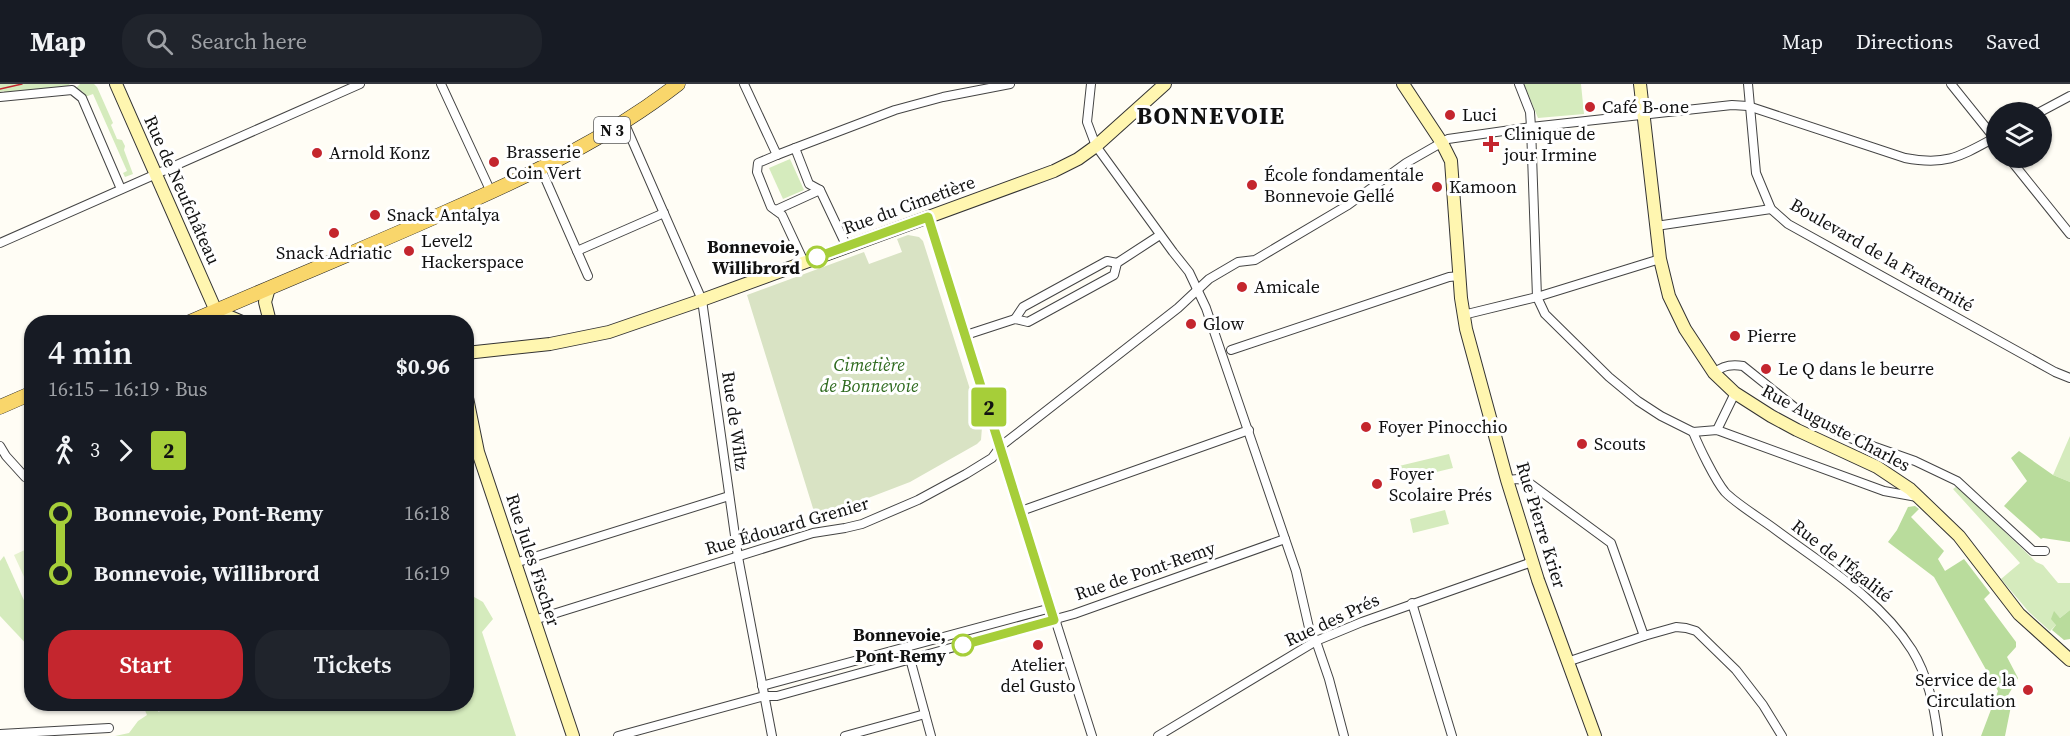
<!DOCTYPE html>
<html lang="en">
<head>
<meta charset="utf-8">
<style>
  :root { --surface:#171b24; --page:#20242c; --text:#f1f3f6; --muted:#9ea1a6; --line:#363941; --accent:#c4262e }
  body { margin:0; font-family:"Source Serif 4",serif; background:var(--page); color:var(--text); height:100vh; display:flex; flex-direction:column; font-size:22px; white-space:nowrap }
  * { box-sizing:border-box; margin:0 }
  p { font-size:20px; color:var(--muted) }
  .icon { flex:none; width:33px; height:33px; fill:none; stroke:currentColor; stroke-width:2; stroke-linecap:round; stroke-linejoin:round }
  .map { position:relative; flex:1; overflow:hidden }
  .details { position:absolute; left:24px; top:231px; width:450px; height:396px; display:flex; flex-direction:column; background:var(--surface); border-radius:24px; box-shadow:0 2px 4px #0004 }
  .details>* { flex:none }
  .badge { padding:0 12px; border-radius:4px; font-size:21px; line-height:39px }
  .tools { position:absolute; left:1986px; top:18px; display:grid; gap:12px }
  .tools a { display:grid; place-items:center; width:66px; height:66px; border-radius:50%; background:var(--surface); box-shadow:0 2px 4px #0004; font-size:30px }
  .map>.badge { position:absolute; translate:-50% -50%; box-shadow:0 0 0 3px #fff }
  .legs { display:flex; align-items:center; gap:9px; height:66px; padding:0 24px; font-size:20px }
  .legs p { margin-inline-start:auto }
  .head { display:flex; align-items:center; justify-content:space-between; height:102px; padding:0 24px }
  h1 { font-size:33px; font-weight:600; line-height:45px }
  .button { display:flex; gap:12px; margin-top:auto; padding:12px 24px }
  .button a { flex:1; height:69px; border-radius:24px; background:var(--accent); color:#fff; font-size:24px; font-weight:600; line-height:69px; text-align:center }
  .button a+a { background:var(--page); color:var(--text) }
  ul { padding:0 24px; list-style:none }
  li { display:flex; align-items:center; gap:21px; height:60px; font-size:22px }
  li i { display:grid; place-items:center; width:9px; height:100%; margin:0 8px; background:currentColor }
  li i::after { content:''; width:15px; height:15px; margin:-8px; border:4px solid; border-radius:50%; background:var(--surface) }
  li p { margin-inline-start:auto }
  li:first-child i { background:linear-gradient(#0000 50%,currentColor 0) }
  li:last-child i { background:linear-gradient(currentColor 50%,#0000 0) }
  header { display:flex; align-items:center; gap:36px; box-sizing:border-box; height:84px; padding:0 30px; background:var(--surface); border-bottom:2px solid var(--line) }
  header strong { font-size:28px }
  nav { display:flex; gap:33px; margin-inline-start:auto; font-size:21px }
  .search { width:420px; height:54px; background:var(--page); display:flex; align-items:center; gap:15px; box-sizing:border-box; padding:0 21px; border-radius:24px; color:var(--muted); font-size:22px }
  .map>svg:first-child { display:block }
  .green { fill:#d5ebbd }
  .forest { fill:#b9dc9c }
  .cemetery { fill:#d9e3c4 }
  .pitch { fill:#e6f2cf }
  .lines { fill:none; stroke-linecap:round; stroke-linejoin:round }
  .street-casing { stroke:#444; stroke-width:10 }
  .secondary-casing { stroke:#333; stroke-width:14 }
  .primary-casing { stroke:#222; stroke-width:15 }
  .street { stroke:#fff; stroke-width:8 }
  .secondary { stroke:#fff6b0; stroke-width:12 }
  .primary { stroke:#f9d66b; stroke-width:14 }
  .tram { stroke:#c4262e; stroke-width:1.5 }
  .line-1-casing { stroke:#fff; stroke-width:14 }
  .line-1 { stroke:#a6ce39; stroke-width:9 }
  .poi-dot { fill:#c4262e; stroke:#fff; stroke-width:2 }
  .stop-1-dot { fill:#fff; stroke:#a6ce39; stroke-width:3 }
  .labels { text-anchor:middle; stroke-width:6; stroke-linejoin:round; paint-order:stroke }
  .shield { fill:#fff; stroke:#585858; stroke-width:1.5 }
  .shield-label { font-size:16px; font-weight:bold; fill:#111 }
  .poi-label { font-size:18px; fill:#111; stroke:#fff; text-anchor:start }
  .street-label { font-size:18px; fill:#111; stroke:#fff }
  .stop-label { font-size:18px; font-weight:bold; fill:#111; stroke:#fff; text-anchor:end }
  .park-label { font-size:18px; font-style:italic; fill:#2f6b1f; stroke:#fff }
  .district-label { font-size:24px; font-weight:bold; letter-spacing:1.5px; fill:#111; stroke:#fff }
</style>
</head>
<body>
<header>
<strong>Map</strong>
<div class="search"><svg class="icon" aria-label="search" viewBox="0 0 24 24"><circle cx="10" cy="10" r="6"/><path d="M15 15l6 6"/></svg>Search here</div>
<nav><a>Map</a><a>Directions</a><a>Saved</a></nav>
</header>
<div class="map">
<svg width="2070" height="652" viewBox="0 0 2070 652">
  <rect width="100%" height="100%" fill="#fffdf5"/>
  <!-- green -->
  <g class="green">
    <path d="M0 0H70L68 2 5 10 4 7 0 8Z"/>
    <path d="M80 0H94L97 3 113 39 111 41 117 55 122 56 125 62 124 66 133 90 125 93 123 89 127 87 93 10 85 13 83 8 76 4Z"/>
    <path d="M1524 0H1581L1584 30 1538 34Z"/>
    <path d="M790 75 804 106 783 115 769 84Z"/>
    <path d="M2070 352V398L2053 391Z"/>
    <path d="M1449 370 1453 384 1403 396 1399 382Z"/>
    <path d="M1957 402 2036 478 2043 481 2058 499H2070V526L2060 534 2054 528 2056 541 2050 547 2029 528 2001 495 2020 479 1953 405Z"/>
    <path d="M1445 426 1449 440 1413 449 1410 435Z"/>
    <path d="M4 472 31 532V565L0 532V477Z"/>
    <path d="M467 509 483 518 493 535 482 548 516 652H115L129 649 138 637 147 631 144 624 150 621 159 628 166 620H466Z"/>
  </g>
  <!-- forest -->
  <g class="forest">
    <path d="M2019 367 2053 391 2070 398V458L2043 454 2041 455 2004 422 2027 397 2011 374Z"/>
    <path d="M1915 422 1919 425 1911 433 1944 467 1938 475 1945 487 1964 475 1990 509 1984 515 2016 558V563L2007 573 2018 594 2007 613 2012 617 2005 652H1981L1998 607 1934 493 1888 458 1897 446 1908 423Z"/>
    <path d="M2070 526V555L2064 556 2052 546 2056 541 2051 535 2054 527 2060 534Z"/>
  </g>
  <!-- cemetery -->
  <path class="cemetery" d="M908 151 919 153 923 157 982 343 981 356 977 360 910 398 816 434 747 211 864 168 869 180 902 168 897 155Z"/>
  <!-- pitch -->
  <path class="pitch" d="M31 463V508L14 471Z"/>
  <g class="lines">
    <!-- street casing -->
    <g class="street-casing">
      <g id="street">
        <path d="M441 0 491 108"/>
        <path d="M744 0 777 71 795 64 809 100 820 106 847 163"/>
        <path d="M1091 0 1087 38 1096 62 1173 168 1189 188 1206 224 1296 487 1310 548 1316 557 1329 595 1344 652"/>
        <path d="M1519 0 1530 28 1531 43 1537 213 1545 230 1609 293 1638 317 1661 332 1693 348 1717 346 1884 407 1917 413"/>
        <path d="M1748 0 1756 89 1771 125 1788 140 2055 288 2070 294"/>
        <path d="M1951 0 1996 56"/>
        <path d="M0 13 72 6 82 14 121 105"/>
        <path d="M2040 28 2070 12"/>
        <path d="M624 38 702 216 738 473 772 652"/>
        <path d="M795 64 895 26 943 13 1010 0"/>
        <path d="M777 71 758 79 757 88 771 123 782 131 804 178"/>
        <path d="M2009 74 2070 150"/>
        <path d="M541 85 588 192"/>
        <path d="M776 126 820 106"/>
        <path d="M928 133 1092 652"/>
        <path d="M1656 142 1771 125"/>
        <path d="M0 159 360 0"/>
        <path d="M577 167 664 129"/>
        <path d="M1463 231 1537 213 1660 175"/>
        <path d="M1015 235 1023 223 1107 177 1117 179"/>
        <path d="M966 251 1015 235 1028 238 1114 191 1117 179 1160 151"/>
        <path d="M1231 266 1449 193 1460 192"/>
        <path d="M1714 289C1723 281 1732 280 1743 282L1803 330 1847 353 1915 377 1957 397 2033 467H2045"/>
        <path d="M1717 346 1735 309"/>
        <path d="M1693 348C1699 363 1715 396 1725 408 1735 419 1763 436 1776 446 1823 481 1880 515 1912 566 1928 592 1934 622 1938 652"/>
        <path d="M0 362 6 372 25 393"/>
        <path d="M1507 396 1518 395 1528 398 1611 459 1644 552"/>
        <path d="M1021 427 1249 346"/>
        <path d="M515 479 729 412"/>
        <path d="M1412 519 1452 652"/>
        <path d="M534 536 813 449 845 444 862 440 918 416 966 390 992 374 1001 362 1178 224 1209 195 1238 178 1255 176 1348 121 1406 79 1448 55 1531 43 1732 21 1748 22 1905 74C1947 82 1961 72 1996 53"/>
        <path d="M909 571 931 652"/>
        <path d="M1567 578 1644 552 1676 543 1686 544 1696 547 1736 586 1763 621 1782 652"/>
        <path d="M762 602 1051 524"/>
        <path d="M0 650 109 644"/>
        <path d="M618 652 764 612H777L1074 530 1285 455"/>
        <path d="M845 652 925 630"/>
        <path d="M1158 652 1316 557 1362 538 1532 478"/>
      </g>
    </g>
    <!-- secondary casing -->
    <g class="secondary-casing">
      <g id="secondary">
        <path d="M116 0 216 227 242 238"/>
        <path d="M1403 0 1442 59 1451 77 1461 214 1466 245 1507 396 1538 496 1595 652"/>
        <path d="M1640 0 1660 175 1669 212 1685 245 1714 289 1735 309 1771 332 1797 346 1877 383 1910 405 1959 452 2019 530 2070 576"/>
        <path d="M269 204 265 218 270 238"/>
        <path d="M466 269 550 260 609 248 702 216 1054 87 1078 75 1096 62 1165 0"/>
        <path d="M466 309 478 368 573 652"/>
      </g>
    </g>
    <!-- primary casing -->
    <g class="primary-casing">
      <g id="primary">
        <path d="M190 238C275 201 361 166 446 128 528 92 607 55 678 0"/>
        <path d="M0 323 32 309"/>
      </g>
    </g>
    <!-- street -->
    <use href="#street" class="street"/>
    <!-- secondary -->
    <use href="#secondary" class="secondary"/>
    <!-- primary -->
    <use href="#primary" class="primary"/>
    <!-- tram -->
    <path class="tram" d="M0 5 22 0"/>
  </g>
  <g class="lines">
    <!-- line-1 casing -->
    <g class="line-1-casing">
      <path id="line-1" d="M817 173 928 133 1054 536 963 561"/>
    </g>
    <!-- line-1 -->
    <use href="#line-1" class="line-1"/>
  </g>
  <!-- markers -->
  <g class="poi-dot">
    <circle cx="1590" cy="23" r="6"/>
    <circle cx="1450" cy="31" r="6"/>
    <path d="M1488 51h6v6h6v6h-6v6h-6v-6h-6v-6h6z"/>
    <circle cx="317" cy="69" r="6"/>
    <circle cx="494" cy="78" r="6"/>
    <circle cx="1252" cy="101" r="6"/>
    <circle cx="1437" cy="103" r="6"/>
    <circle cx="375" cy="131" r="6"/>
    <circle cx="334" cy="149" r="6"/>
    <circle cx="409" cy="167" r="6"/>
    <circle cx="1242" cy="203" r="6"/>
    <circle cx="1191" cy="240" r="6"/>
    <circle cx="1735" cy="252" r="6"/>
    <circle cx="1766" cy="285" r="6"/>
    <circle cx="1366" cy="343" r="6"/>
    <circle cx="1582" cy="360" r="6"/>
    <circle cx="1377" cy="400" r="6"/>
    <circle cx="1038" cy="561" r="6"/>
    <circle cx="2028" cy="606" r="6"/>
  </g>
  <g class="stop-1-dot">
    <circle cx="817" cy="173" r="10"/>
    <circle cx="963" cy="561" r="10"/>
  </g>
  <g class="labels">
    <!-- shield labels -->
    <rect class="shield" x="594" y="33" width="36" height="26" rx="4.5"/>
    <g class="shield-label">
      <text x="612" y="52">N 3</text>
    </g>
    <!-- poi labels -->
    <g class="poi-label">
      <text x="1602" y="29">Café B-one</text>
      <text x="1462" y="37">Luci</text>
      <text x="1504" y="56">Clinique de<tspan x="1504" dy="21">jour Irmine</tspan></text>
      <text x="506" y="74">Brasserie<tspan x="506" dy="21">Coin Vert</tspan></text>
      <text x="329" y="75">Arnold Konz</text>
      <text x="1264" y="97">École fondamentale<tspan x="1264" dy="21">Bonnevoie Gellé</tspan></text>
      <text x="1449" y="109">Kamoon</text>
      <text x="387" y="137">Snack Antalya</text>
      <text x="421" y="163">Level2<tspan x="421" dy="21">Hackerspace</tspan></text>
      <text x="334" y="175" text-anchor="middle">Snack Adriatic</text>
      <text x="1254" y="209">Amicale</text>
      <text x="1203" y="246">Glow</text>
      <text x="1747" y="258">Pierre</text>
      <text x="1778" y="291">Le Q dans le beurre</text>
      <text x="1378" y="349">Foyer Pinocchio</text>
      <text x="1594" y="366">Scouts</text>
      <text x="1389" y="396">Foyer<tspan x="1389" dy="21">Scolaire Prés</tspan></text>
      <text x="1038" y="587" text-anchor="middle">Atelier<tspan x="1038" dy="21">del Gusto</tspan></text>
      <text x="2016" y="602" text-anchor="end">Service de la<tspan x="2016" dy="21">Circulation</tspan></text>
    </g>
    <!-- street labels -->
    <g class="street-label">
      <text transform="translate(182 106) rotate(66)" y="6">Rue de Neufchâteau</text>
      <text transform="translate(909 121) rotate(-20)" y="6">Rue du Cimetière</text>
      <text transform="translate(1882 171) rotate(30)" y="6">Boulevard de la Fraternité</text>
      <text transform="translate(735 337) rotate(82)" y="6">Rue de Wiltz</text>
      <text transform="translate(1836 344) rotate(28)" y="6">Rue Auguste Charles</text>
      <text transform="translate(1541 441) rotate(73)" y="6">Rue Pierre Krier</text>
      <text transform="translate(787 442) rotate(-16)" y="6">Rue Édouard Grenier</text>
      <text transform="translate(533 476) rotate(72)" y="6">Rue Jules Fischer</text>
      <text transform="translate(1842 477) rotate(38)" y="6">Rue de l'Égalité</text>
      <text transform="translate(1145 487) rotate(-19)" y="6">Rue de Pont-Remy</text>
      <text transform="translate(1332 536) rotate(-25)" y="6">Rue des Prés</text>
    </g>
    <!-- stop labels -->
    <g class="stop-label">
      <text x="800" y="169">Bonnevoie,<tspan x="800" dy="21">Willibrord</tspan></text>
      <text x="946" y="557">Bonnevoie,<tspan x="946" dy="21">Pont-Remy</tspan></text>
    </g>
    <!-- park labels -->
    <g class="park-label">
      <text x="869" y="287">Cimetière<tspan x="869" dy="21">de Bonnevoie</tspan></text>
    </g>
    <!-- district labels -->
    <g class="district-label">
      <text x="1211" y="40">BONNEVOIE</text>
    </g>
  </g>
</svg>
<div class="tools">
<a><svg class="icon" aria-label="layers" viewBox="0 0 24 24"><path d="M12 4l9 5-9 5-9-5zM3 14l9 5 9-5"/></svg></a>
</div>
<b class="badge" style="left:989px;top:323px;background:#a6ce39;color:#111">2</b>
<section class="details">
<div class="head"><div><h1>4 min</h1><p>16:15 – 16:19 · Bus</p></div><b>$0.96</b></div>
<div class="legs"><svg class="icon" aria-label="walk" viewBox="0 0 24 24"><circle cx="13" cy="4" r="2"/><path d="M13 8l-2 6 4 7M11 14l-3 7M7 12l3-4h3l4 4"/></svg>3<svg class="icon" aria-label="forward" viewBox="0 0 24 24"><path d="M9 5l7 7-7 7"/></svg><b class="badge" style="background:#a6ce39;color:#111">2</b></div>
<ul>
<li><i style="color:#a6ce39"></i><b>Bonnevoie, Pont-Remy</b><p>16:18</p></li>
<li><i style="color:#a6ce39"></i><b>Bonnevoie, Willibrord</b><p>16:19</p></li>
</ul>
<div class="button"><a>Start</a><a>Tickets</a></div>
</section>
</div>
</body>
</html>
